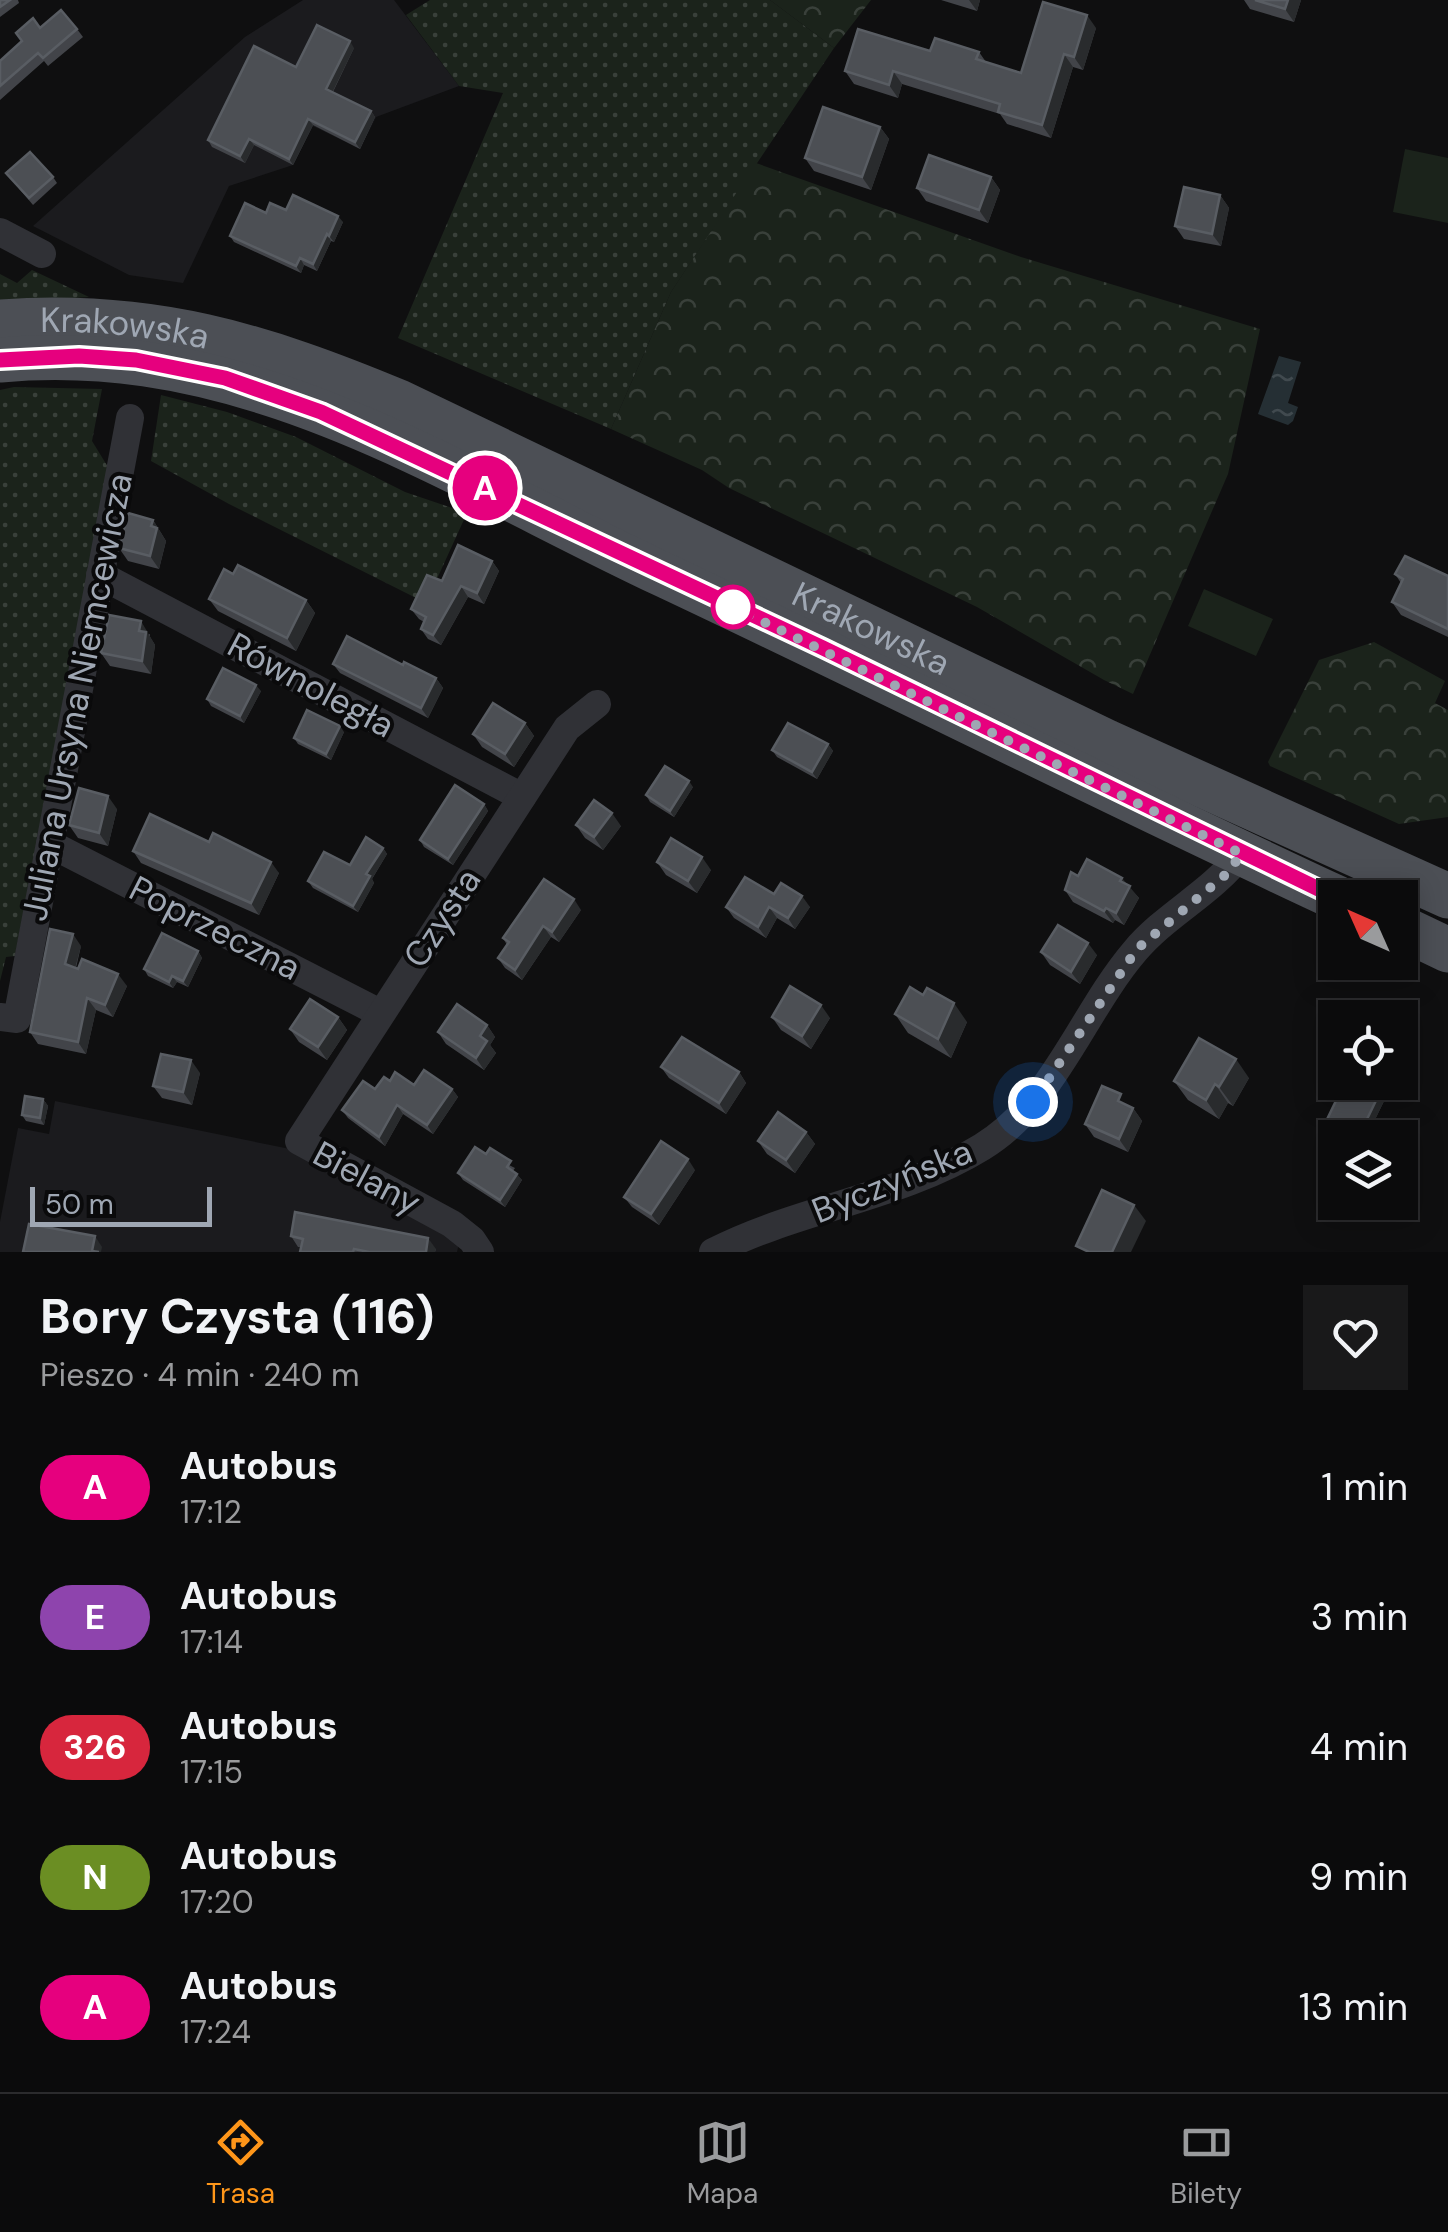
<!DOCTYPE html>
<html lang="pl">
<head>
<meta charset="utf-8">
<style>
  :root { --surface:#0b0b0c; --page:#19191a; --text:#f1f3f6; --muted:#9a9b9d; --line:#2b2b2d; --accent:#fe961a }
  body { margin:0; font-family:"DM Sans",sans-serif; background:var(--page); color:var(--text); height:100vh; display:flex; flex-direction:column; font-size:38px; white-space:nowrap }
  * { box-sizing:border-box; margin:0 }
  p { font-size:32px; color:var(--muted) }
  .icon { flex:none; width:55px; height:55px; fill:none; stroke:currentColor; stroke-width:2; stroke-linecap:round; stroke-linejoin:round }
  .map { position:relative; height:1252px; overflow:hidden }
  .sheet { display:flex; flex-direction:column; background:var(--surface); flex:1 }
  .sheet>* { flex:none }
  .badge { padding:0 20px; border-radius:32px; font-size:35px; line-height:65px }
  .needle { width:65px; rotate:315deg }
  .controls { position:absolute; left:1318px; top:880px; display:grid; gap:20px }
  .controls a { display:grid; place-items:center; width:100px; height:100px; border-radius:0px; background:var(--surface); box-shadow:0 5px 25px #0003,0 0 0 2px var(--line); font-size:50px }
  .scale { position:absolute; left:30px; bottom:25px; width:182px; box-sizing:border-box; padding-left:10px; border:5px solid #9fa7b3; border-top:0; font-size:28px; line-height:35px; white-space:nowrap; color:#9fa7b3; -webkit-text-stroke:8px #0a0a0b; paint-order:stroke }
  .you { position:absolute; width:50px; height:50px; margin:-25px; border:8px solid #fff; border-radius:50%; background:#1a73e8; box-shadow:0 0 0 15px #1a73e833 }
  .map>.badge { position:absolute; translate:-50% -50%; box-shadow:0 0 0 5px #fff }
  .round { display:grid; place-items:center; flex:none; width:105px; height:105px; border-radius:0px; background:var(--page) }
  .summary { display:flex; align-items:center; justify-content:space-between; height:170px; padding:0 40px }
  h1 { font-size:48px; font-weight:700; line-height:75px }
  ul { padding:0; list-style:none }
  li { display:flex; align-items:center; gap:30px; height:130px; padding:0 40px }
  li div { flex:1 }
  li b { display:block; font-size:38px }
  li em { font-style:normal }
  li .badge { min-width:110px; font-weight:700; text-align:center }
  .tab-bar { display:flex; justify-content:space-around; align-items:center; height:140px; border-top:2px solid var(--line); background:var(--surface); font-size:28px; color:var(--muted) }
  .tab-bar a { display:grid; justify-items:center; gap:5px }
  .tab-bar .on { color:var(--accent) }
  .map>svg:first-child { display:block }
  .built { fill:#1b1b1e }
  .grass { fill:url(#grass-dots) }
  .forest { fill:url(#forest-crowns) }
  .garden { fill:#1b231b }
  .water { fill:url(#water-ripples) }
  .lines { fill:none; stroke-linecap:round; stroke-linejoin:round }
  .street { stroke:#303136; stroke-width:28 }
  .primary { stroke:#4c4f55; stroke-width:45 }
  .wall { fill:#424449 }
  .shaded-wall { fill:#292b2d }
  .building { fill:#4c4f54; stroke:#595d63; stroke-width:2.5 }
  .line-casing { stroke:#fff; stroke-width:22 }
  .line { stroke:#e6007e; stroke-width:15 }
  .walk { stroke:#9fa7b3; stroke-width:10; stroke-dasharray:0 18 }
  .stop-dot { fill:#fff; stroke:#e6007e; stroke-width:5 }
  .labels { text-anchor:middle; stroke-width:8; stroke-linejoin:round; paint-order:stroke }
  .street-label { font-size:35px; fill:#9fa7b3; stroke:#0a0a0b }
</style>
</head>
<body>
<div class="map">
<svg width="1448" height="1252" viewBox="0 0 1448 1252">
  <defs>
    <pattern id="grass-dots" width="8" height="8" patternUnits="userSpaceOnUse" patternTransform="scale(2.5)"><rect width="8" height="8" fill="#1b231b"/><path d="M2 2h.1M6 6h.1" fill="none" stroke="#39403a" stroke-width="1.8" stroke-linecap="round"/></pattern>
    <pattern id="forest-crowns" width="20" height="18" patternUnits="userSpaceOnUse" patternTransform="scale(2.5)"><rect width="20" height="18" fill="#1b231b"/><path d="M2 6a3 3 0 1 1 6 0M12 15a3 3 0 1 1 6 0" fill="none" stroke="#39403a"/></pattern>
    <pattern id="water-ripples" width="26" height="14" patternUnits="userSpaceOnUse" patternTransform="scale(2.5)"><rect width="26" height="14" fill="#252f34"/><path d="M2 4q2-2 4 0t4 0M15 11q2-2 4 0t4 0" fill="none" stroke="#414a4f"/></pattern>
  </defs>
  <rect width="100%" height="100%" fill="#0f0f10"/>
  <!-- built -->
  <g class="built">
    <path d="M303 0H394L459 86 376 117 360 149 313 126 293 165 229 186 183 283 129 275 33 226 245 37Z"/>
    <path d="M55 1101 295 1150 460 1239 457 1252H0V1222L18 1128 49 1134Z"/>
  </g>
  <!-- grass -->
  <g class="grass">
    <path d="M430 0H770L834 48 671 292 611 429 398 338 503 93 459 86 406 15Z"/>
    <path d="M32 270 89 297 0 303V274L17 283Z"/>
    <path d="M14 387 102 389 92 441 108 467 15 956 6 957 0 981V390Z"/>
    <path d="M161 395 227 412 296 437 405 492 467 513 426 603 229 504 151 461Z"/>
  </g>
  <!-- forest -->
  <g class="forest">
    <path d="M770 0H871L834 48Z"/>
    <path d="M756 163 1021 257 1260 329 1228 474 1133 694 1104 680 977 607 729 488 702 470 611 429 671 292Z"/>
    <path d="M1374 642 1445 681 1435 703 1448 710V817L1399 824 1270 766 1268 762 1319 660Z"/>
  </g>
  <!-- garden -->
  <g class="garden">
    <path d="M1405 149 1448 158V223L1393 212Z"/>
    <path d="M1204 589 1273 619 1256 656 1188 626Z"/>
  </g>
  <!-- water -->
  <path class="water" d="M1279 356 1301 362 1288 403 1298 407 1293 421 1288 425 1258 414Z"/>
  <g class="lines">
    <!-- street -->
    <g class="street">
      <path d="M0 232 42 254"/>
      <path d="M100 575 522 797"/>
      <path d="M50 844 380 1013"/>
      <path d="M0 1017 17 1019 130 418"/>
      <path d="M480 1252 472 1240 452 1224 299 1141 567 728 597 704"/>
      <path d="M713 1252C799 1208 899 1198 982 1147 1054 1103 1082 1013 1135 951 1166 914 1212 893 1242 853"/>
    </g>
    <!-- primary -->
    <g class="primary">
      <path id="s1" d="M0 322C151 311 262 345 399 402L1107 742 1448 896"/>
      <path d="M0 360C248 337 449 474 664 575 889 681 1111 793 1337 898"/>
      <path d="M1400 927 1448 950"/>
    </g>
  </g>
  <!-- wall -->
  <g class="wall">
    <path d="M0 0H18L19 3 0 17Z"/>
    <path d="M941 0H980L977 11Z"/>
    <path d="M1244 0H1301L1294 22 1250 9Z"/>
    <path d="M40 28 77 29 83 37 48 66 44 61 0 100V61Z"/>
    <path d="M1096 28 1083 70 1073 67 1051 138 1007 124 1000 114 902 84 898 98 854 84 845 71 930 51 979 52 986 62 1021 73Z"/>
    <path d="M354 48 333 92 371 111 375 117 360 149 313 125 293 165 254 145 245 163 212 147 208 140 296 67Z"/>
    <path d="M880 127 889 139 871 190 814 171 805 158Z"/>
    <path d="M6 173 53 177 57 183 33 205Z"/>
    <path d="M991 177 1000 190 988 223 926 201 917 188Z"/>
    <path d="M1220 195 1229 208 1221 246 1184 239 1175 226Z"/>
    <path d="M286 210 343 222 334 242 331 241 317 271 304 265 301 273 234 242 230 236 266 213Z"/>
    <path d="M153 520 166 541 159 569 128 561 119 548Z"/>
    <path d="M492 561 499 571 484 604 468 597 441 645 428 639 421 629 424 622 419 619 411 609 442 581Z"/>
    <path d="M233 574 306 600 315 613 296 651 218 611 209 599Z"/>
    <path d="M1395 574 1448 576V637L1401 615 1392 602 1401 583Z"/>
    <path d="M150 634V637L155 645 151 674 110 666 101 653Z"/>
    <path d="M333 664 403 665 436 678 443 688 428 718 340 673Z"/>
    <path d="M261 691 244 723 211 706 207 699Z"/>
    <path d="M525 723 534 736 514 767 482 747 473 734Z"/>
    <path d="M344 732 331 760 298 744 294 738Z"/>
    <path d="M828 744 833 751 817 779 777 757 772 750Z"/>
    <path d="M693 787 674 817 650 802 646 795Z"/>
    <path d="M484 804 488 811 453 865 424 847 420 840Z"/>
    <path d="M117 809 108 846 78 838 69 825Z"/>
    <path d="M576 825 621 826 603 850 585 838Z"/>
    <path d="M209 842 279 873 259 915 141 863 133 851Z"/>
    <path d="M383 848 387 854 372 879 374 883 358 912 313 888 308 881 350 865Z"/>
    <path d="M657 862 711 870 697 893 666 875Z"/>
    <path d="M1078 876 1127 885 1139 898 1124 925 1115 920 1113 923 1073 902 1065 890Z"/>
    <path d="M774 894 810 907 795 929 777 918 766 938 734 918 726 907Z"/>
    <path d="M581 910 559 942 551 937 522 980 505 968 498 958 507 945 503 938Z"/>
    <path d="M81 946 76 968 127 986 113 1017 96 1010 86 1054 38 1044 30 1032Z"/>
    <path d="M198 951 202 958 188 987 177 982 173 988 148 976 144 969Z"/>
    <path d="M1041 952 1097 955 1080 984 1050 965Z"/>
    <path d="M895 1014 967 1022 951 1058 908 1033Z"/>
    <path d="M338 1017 347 1030 327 1060 299 1042 290 1029Z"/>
    <path d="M772 1017 830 1018 811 1049 781 1030Z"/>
    <path d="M487 1025 495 1037 490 1045 496 1053 484 1070 446 1044 438 1032Z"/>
    <path d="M661 1067 739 1072 746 1083 726 1114 669 1078Z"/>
    <path d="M200 1073 192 1105 162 1098 153 1086Z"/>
    <path d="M1249 1078 1233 1106 1228 1103 1219 1119 1188 1100 1174 1081Z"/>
    <path d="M390 1081 452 1089 458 1097 433 1134 403 1114 385 1146 348 1118 342 1110Z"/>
    <path d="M1381 1090 1386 1097 1366 1138H1335V1143L1325 1138 1321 1132Z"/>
    <path d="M43 1099 48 1106 44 1125 26 1121 22 1115Z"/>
    <path d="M1129 1106 1133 1108 1142 1121 1128 1152 1094 1137 1085 1124Z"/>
    <path d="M806 1132 815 1144 795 1173 767 1154 758 1141Z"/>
    <path d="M486 1154 515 1168 513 1171 522 1180 505 1207 463 1180 458 1173Z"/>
    <path d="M695 1170 659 1225 632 1207 624 1197Z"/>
    <path d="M291 1236 436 1249 435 1252H300L301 1247H298Z"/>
  </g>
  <!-- shaded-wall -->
  <g class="shaded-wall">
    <path d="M969 0H980L977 11Z"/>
    <path d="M1288 0H1301L1294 22 1285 9Z"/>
    <path d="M1087 15 1096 28 1083 70 1074 57Z"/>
    <path d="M350 41 354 48 331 95 326 89Z"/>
    <path d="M1064 54 1073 67 1051 138 1042 125Z"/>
    <path d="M893 71 902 84 898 98 889 85Z"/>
    <path d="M371 111 375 117 360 149 355 142Z"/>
    <path d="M308 119 313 125 293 165 289 159Z"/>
    <path d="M880 127 889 139 871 190 862 177Z"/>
    <path d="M249 139 254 145 245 163 240 156Z"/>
    <path d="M991 177 1000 190 988 223 979 210Z"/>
    <path d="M1220 195 1229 208 1221 246 1212 234Z"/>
    <path d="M338 216 343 222 334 242 329 236Z"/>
    <path d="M327 234 331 241 317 271 313 264Z"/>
    <path d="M300 258 304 265 301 273 296 266Z"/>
    <path d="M153 520 166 541 159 569 150 556 151 526Z"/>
    <path d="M492 561 499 571 484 604 477 593Z"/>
    <path d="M461 586 468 597 441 645 433 635Z"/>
    <path d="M306 600 315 613 296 651 287 638Z"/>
    <path d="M141 621 155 645 151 674 142 661 139 631Z"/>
    <path d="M436 678 443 688 428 718 421 708Z"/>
    <path d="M256 685 261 691 244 723 240 716Z"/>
    <path d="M525 723 534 736 514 767 505 754Z"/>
    <path d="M340 726 344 732 331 760 326 754Z"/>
    <path d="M828 744 833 751 817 779 812 772Z"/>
    <path d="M689 781 693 787 674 817 670 811Z"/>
    <path d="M108 796 117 809 108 846 99 833Z"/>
    <path d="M484 804 488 811 453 865 448 859Z"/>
    <path d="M612 813 621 826 603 850 594 837Z"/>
    <path d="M383 848 387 854 372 879 374 883 358 912 353 906 366 874Z"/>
    <path d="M702 857 711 870 697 893 688 881Z"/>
    <path d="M271 862 279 873 259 915 251 903Z"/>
    <path d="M1122 878 1139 898 1124 925 1116 913Z"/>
    <path d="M802 896 810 907 795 929 788 918Z"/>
    <path d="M574 899 581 910 559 942 552 932Z"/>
    <path d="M769 907 777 918 766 938 758 927Z"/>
    <path d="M1106 908 1115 920 1113 923 1104 911Z"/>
    <path d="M543 926 551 937 522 980 515 970Z"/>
    <path d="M73 934 81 946 73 976 65 964Z"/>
    <path d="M1088 943 1097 955 1080 984 1071 972Z"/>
    <path d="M198 951 202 958 188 987 183 981Z"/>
    <path d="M118 974 127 986 113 1017 105 1005Z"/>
    <path d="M172 976 177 982 173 988 169 982Z"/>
    <path d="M87 998 96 1010 86 1054 78 1042Z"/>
    <path d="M954 1003 967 1022 951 1058 938 1039Z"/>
    <path d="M821 1005 830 1018 811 1049 802 1036Z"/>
    <path d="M338 1017 347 1030 327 1060 318 1047Z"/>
    <path d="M487 1025 495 1037 490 1045 496 1053 484 1070 476 1058 480 1036Z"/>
    <path d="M1236 1059 1249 1078 1233 1106 1219 1087Z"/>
    <path d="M191 1060 200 1073 192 1105 183 1092Z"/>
    <path d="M739 1072 746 1083 726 1114 719 1103Z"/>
    <path d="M1215 1084 1228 1103 1219 1119 1206 1100Z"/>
    <path d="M452 1089 458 1097 433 1134 427 1125Z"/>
    <path d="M1381 1090 1386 1097 1366 1138H1358Z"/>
    <path d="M43 1099 48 1106 44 1125 40 1118Z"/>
    <path d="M397 1105 403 1114 385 1146 379 1137Z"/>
    <path d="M1133 1108 1142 1121 1128 1152 1119 1139Z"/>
    <path d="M806 1132 815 1144 795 1173 786 1160Z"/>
    <path d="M688 1159 695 1170 659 1225 651 1214Z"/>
    <path d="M517 1174 522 1180 505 1207 500 1200Z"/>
    <path d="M1134 1205 1146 1221 1131 1252H1112Z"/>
    <path d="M95 1236 102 1247 101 1252 92 1251Z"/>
    <path d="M428 1238 436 1249 435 1252H426Z"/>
  </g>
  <!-- building -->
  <g class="building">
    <path d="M0 0H10L0 7Z"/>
    <path d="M1255 0H1288L1285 9Z"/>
    <path d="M1043 2 1087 15 1074 57 1064 54 1042 125 998 112 1000 104 893 71 889 85 845 71 858 29 930 51 935 38 979 52 976 59 1021 73Z"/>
    <path d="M61 10 77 29 43 58 38 53 0 86V61L22 41 16 33 33 18 40 28Z"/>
    <path d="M317 25 350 41 326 89 371 111 355 142 308 119 289 159 249 139 240 156 208 140 254 46 296 67Z"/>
    <path d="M823 107 880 127 862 177 805 158Z"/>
    <path d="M30 152 53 177 29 198 6 173Z"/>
    <path d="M929 155 991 177 979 210 917 188Z"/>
    <path d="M1184 187 1220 195 1212 234 1175 226Z"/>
    <path d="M293 195 338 216 329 236 327 234 313 264 300 258 296 266 230 236 245 203 266 213 270 203 286 210Z"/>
    <path d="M128 513 153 520 151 526 157 528 150 556 119 548Z"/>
    <path d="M458 545 492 561 477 593 461 586 433 635 421 629 426 617 411 609 427 575 442 581Z"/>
    <path d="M1405 556 1448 576V629L1392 602 1403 579 1395 574Z"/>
    <path d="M238 565 306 600 287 638 209 599 224 569 233 574Z"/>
    <path d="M109 615 141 621 139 631 146 632 142 661 101 653Z"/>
    <path d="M347 636 403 665 404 662 436 678 421 708 333 664Z"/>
    <path d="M223 668 256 685 240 716 207 699Z"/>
    <path d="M493 703 525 723 505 754 473 734Z"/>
    <path d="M307 710 340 726 326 754 294 738Z"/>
    <path d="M788 723 828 744 812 772 772 750Z"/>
    <path d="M665 766 689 781 670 811 646 795Z"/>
    <path d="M455 785 484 804 448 859 420 840Z"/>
    <path d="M79 788 108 796 99 833 69 825Z"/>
    <path d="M594 800 612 813 594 837 576 825Z"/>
    <path d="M150 814 209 842 213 833 271 862 251 903 133 851Z"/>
    <path d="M366 837 383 848 366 874 370 876 353 906 308 881 324 852 350 865Z"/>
    <path d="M671 838 702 857 688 881 657 862Z"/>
    <path d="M1087 859 1122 878 1120 881 1130 886 1116 913 1106 908 1104 911 1065 890 1071 872 1078 876Z"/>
    <path d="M745 877 774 894 781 883 802 896 788 918 769 907 758 927 726 907Z"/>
    <path d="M544 879 574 899 552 932 543 926 515 970 498 958 509 942 503 938Z"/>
    <path d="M1058 925 1088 943 1071 972 1041 952Z"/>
    <path d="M50 929 73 934 65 964 78 969 82 959 118 974 105 1005 87 998 78 1042 30 1032Z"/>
    <path d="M162 933 198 951 183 981 172 976 169 982 144 969Z"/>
    <path d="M790 986 821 1005 802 1036 772 1017Z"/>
    <path d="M910 987 923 995 927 988 954 1003 938 1039 895 1014Z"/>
    <path d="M310 999 338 1017 318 1047 290 1029Z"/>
    <path d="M457 1004 487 1025 480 1036 487 1041 476 1058 438 1032Z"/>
    <path d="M682 1037 739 1072 719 1103 661 1067Z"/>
    <path d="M1199 1038 1236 1059 1219 1087 1215 1084 1206 1100 1174 1081Z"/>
    <path d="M161 1054 191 1060 183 1092 153 1086Z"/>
    <path d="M424 1070 452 1089 427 1125 397 1105 379 1137 342 1110 363 1081 375 1089 384 1077 390 1081 395 1072 414 1085Z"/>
    <path d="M1345 1082H1366L1381 1090 1358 1138H1335V1139L1321 1132Z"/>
    <path d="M1102 1086 1121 1094 1118 1101 1133 1108 1119 1139 1085 1124Z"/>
    <path d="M25 1096 43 1099 40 1118 22 1115Z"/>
    <path d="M778 1112 806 1132 786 1160 758 1141Z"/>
    <path d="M661 1141 688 1159 651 1214 624 1197Z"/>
    <path d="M475 1147 486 1154 490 1148 511 1161 507 1167 517 1174 500 1200 458 1173Z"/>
    <path d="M1102 1190 1134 1205 1112 1252H1089L1076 1246Z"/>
    <path d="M295 1212 428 1238 426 1252H369L354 1249 353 1252H300L303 1239 291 1236Z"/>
    <path d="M29 1224 95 1236 92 1251 99 1252H23Z"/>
  </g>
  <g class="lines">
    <!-- line casing -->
    <g class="line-casing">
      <path id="line" d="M0 360 79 356 136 360 225 378 321 412 823 648 1337 898"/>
    </g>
    <!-- line -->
    <use href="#line" class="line"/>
    <!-- walk -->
    <path class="walk" d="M733 607 1242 854 1224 876 1137 949 1033 1102"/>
  </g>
  <!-- markers -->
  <circle class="stop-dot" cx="733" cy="607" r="20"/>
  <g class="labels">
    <!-- street labels -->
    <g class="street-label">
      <text dy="12" stroke="none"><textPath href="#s1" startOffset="125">Krakowska</textPath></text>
      <text dy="12" stroke="none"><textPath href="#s1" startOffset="935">Krakowska</textPath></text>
      <text transform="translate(311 685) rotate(28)" y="12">Równoległa</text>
      <text transform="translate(77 697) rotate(-79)" y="12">Juliana Ursyna Niemcewicza</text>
      <text transform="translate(442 918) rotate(-57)" y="12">Czysta</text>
      <text transform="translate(215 928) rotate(27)" y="12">Poprzeczna</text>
      <text transform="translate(367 1178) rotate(28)" y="12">Bielany</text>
      <text transform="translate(892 1181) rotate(-22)" y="12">Byczyńska</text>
    </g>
  </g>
</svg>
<div class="controls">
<a><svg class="needle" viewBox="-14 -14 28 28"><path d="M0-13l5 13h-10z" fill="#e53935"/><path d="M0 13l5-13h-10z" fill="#9a9b9d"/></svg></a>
<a><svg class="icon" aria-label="locate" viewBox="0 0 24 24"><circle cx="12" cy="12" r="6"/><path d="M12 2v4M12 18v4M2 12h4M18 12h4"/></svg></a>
<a><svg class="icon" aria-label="layers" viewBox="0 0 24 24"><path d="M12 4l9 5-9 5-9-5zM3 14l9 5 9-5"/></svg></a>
</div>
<div class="scale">50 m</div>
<div class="you" style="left:1033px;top:1102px"></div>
<b class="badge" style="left:485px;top:488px;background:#e6007e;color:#fff">A</b>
</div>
<section class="sheet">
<div class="summary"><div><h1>Bory Czysta (116)</h1><p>Pieszo · 4 min · 240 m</p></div><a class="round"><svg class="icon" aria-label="heart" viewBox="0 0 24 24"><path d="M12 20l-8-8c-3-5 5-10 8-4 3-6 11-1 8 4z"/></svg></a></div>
<ul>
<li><span class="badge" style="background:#e6007e;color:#fff">A</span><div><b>Autobus</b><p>17:12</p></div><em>1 min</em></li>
<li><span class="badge" style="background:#8e44ad;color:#fff">E</span><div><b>Autobus</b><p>17:14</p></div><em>3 min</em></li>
<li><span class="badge" style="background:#d7263d;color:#fff">326</span><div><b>Autobus</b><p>17:15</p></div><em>4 min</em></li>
<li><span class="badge" style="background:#6b8e23;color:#fff">N</span><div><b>Autobus</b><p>17:20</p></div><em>9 min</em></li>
<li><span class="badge" style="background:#e6007e;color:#fff">A</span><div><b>Autobus</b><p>17:24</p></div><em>13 min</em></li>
</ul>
</section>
<nav class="tab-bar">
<a class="on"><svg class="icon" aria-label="directions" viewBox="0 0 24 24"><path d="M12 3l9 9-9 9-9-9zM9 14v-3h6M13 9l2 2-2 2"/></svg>Trasa</a>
<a><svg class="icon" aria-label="map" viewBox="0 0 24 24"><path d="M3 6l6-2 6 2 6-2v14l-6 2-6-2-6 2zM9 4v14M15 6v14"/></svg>Mapa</a>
<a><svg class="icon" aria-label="tickets" viewBox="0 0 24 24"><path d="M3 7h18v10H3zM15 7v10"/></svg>Bilety</a>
</nav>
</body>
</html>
